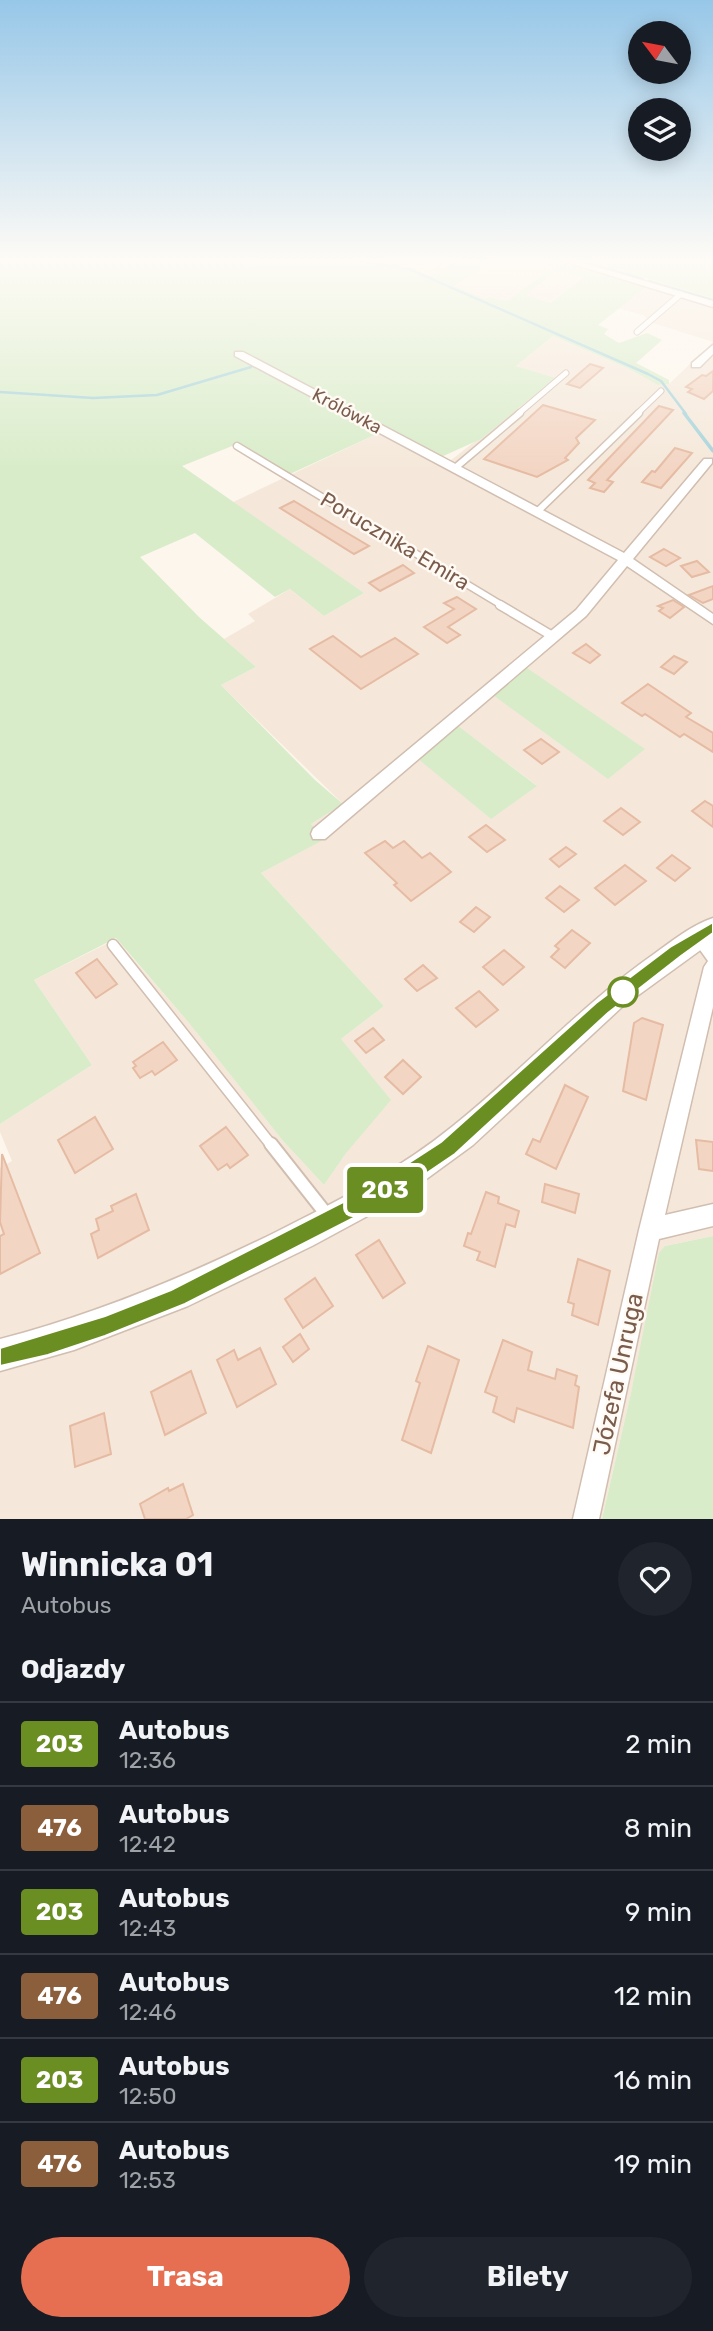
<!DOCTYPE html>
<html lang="pl">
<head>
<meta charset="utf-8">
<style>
  :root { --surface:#171b24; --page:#20242c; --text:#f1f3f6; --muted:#9ea1a6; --line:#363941; --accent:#e76f51 }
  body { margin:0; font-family:Rubik,sans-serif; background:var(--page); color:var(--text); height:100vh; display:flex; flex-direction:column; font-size:26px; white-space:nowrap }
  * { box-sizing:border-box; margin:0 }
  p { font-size:23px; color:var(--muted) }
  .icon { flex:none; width:38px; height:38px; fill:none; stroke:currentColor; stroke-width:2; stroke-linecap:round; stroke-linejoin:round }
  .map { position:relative; height:1519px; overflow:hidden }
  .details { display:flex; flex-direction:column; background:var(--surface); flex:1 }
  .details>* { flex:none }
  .badge { padding:0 14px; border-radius:5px; font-size:24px; line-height:46px }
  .needle { width:46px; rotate:302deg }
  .controls { position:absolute; left:628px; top:21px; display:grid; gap:14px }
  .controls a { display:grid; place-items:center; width:63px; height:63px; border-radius:50%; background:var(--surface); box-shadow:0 4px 18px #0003; font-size:35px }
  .map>.badge { position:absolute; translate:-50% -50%; box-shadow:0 0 0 4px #fff }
  h2 { padding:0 21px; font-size:26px; line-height:63px }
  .round { display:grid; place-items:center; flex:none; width:74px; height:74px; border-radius:37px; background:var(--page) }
  .summary { display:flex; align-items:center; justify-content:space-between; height:119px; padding:0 21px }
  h1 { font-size:33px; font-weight:700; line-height:52px }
  .primary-button { display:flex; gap:14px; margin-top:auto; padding:14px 21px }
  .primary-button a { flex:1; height:80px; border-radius:42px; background:var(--accent); color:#fff; font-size:28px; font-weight:700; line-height:80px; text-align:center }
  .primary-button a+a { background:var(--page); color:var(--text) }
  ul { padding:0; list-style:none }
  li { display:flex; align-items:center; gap:21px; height:84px; padding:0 21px; border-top:2px solid var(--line) }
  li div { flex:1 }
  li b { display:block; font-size:26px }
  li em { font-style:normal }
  li .badge { min-width:77px; font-weight:700; text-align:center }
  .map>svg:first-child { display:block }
  .residential { fill:#f5e8da; fill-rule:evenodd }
  .green { fill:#d8ecc9; fill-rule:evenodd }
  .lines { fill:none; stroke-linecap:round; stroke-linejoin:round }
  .stream-far1 { stroke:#a5d3da; stroke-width:2.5 }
  .stream { stroke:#a5d3da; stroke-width:3.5 }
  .building { fill:#f3d5c3; stroke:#e6bba3; stroke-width:2 }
  .service-far4-casing { stroke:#d1beb0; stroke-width:7 }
  .service-far3-casing { stroke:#d1beb0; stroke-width:9 }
  .service-far2-casing { stroke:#d1beb0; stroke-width:11 }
  .service-far1-casing { stroke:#d1beb0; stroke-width:13 }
  .service-casing { stroke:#d1beb0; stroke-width:16 }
  .minor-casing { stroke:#d1beb0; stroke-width:3 }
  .tertiary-casing { stroke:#d1beb0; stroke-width:3 }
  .service-far4 { stroke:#fff; stroke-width:5 }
  .service-far3 { stroke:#fff; stroke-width:6 }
  .service-far2 { stroke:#fff; stroke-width:8 }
  .service-far1 { stroke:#fff; stroke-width:10 }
  .service { stroke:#fff; stroke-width:12 }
  .minor { fill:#fff; fill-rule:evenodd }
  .tertiary { fill:#fff; fill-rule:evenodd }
  .line { fill:#6b8e23; stroke:#fff; stroke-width:2 }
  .stop-dot { fill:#fff; stroke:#6b8e23; stroke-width:3.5 }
  .labels { text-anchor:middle; stroke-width:5; stroke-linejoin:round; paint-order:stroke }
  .far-street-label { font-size:18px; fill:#7a5c4d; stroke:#fffaf3 }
  .street-label { font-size:21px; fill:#7a5c4d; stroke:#fffaf3 }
  .near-street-label { font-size:24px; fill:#7a5c4d; stroke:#fffaf3 }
</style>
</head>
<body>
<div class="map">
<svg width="713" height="1519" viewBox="0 0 713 1519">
  <rect width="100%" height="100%" fill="#fdf6ec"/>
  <!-- residential -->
  <g class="residential">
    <path d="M458 260 429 276 411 268 365 261Z"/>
    <path d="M495 260H544L541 262 554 267 507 301 489 297 485 300 454 286Z"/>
    <path d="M559 268 585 276 549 303 524 295Z"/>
    <path d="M647 286 713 305V1236L665 1246 602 1519H0V1168L12 1161 0 1132V1124L92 1065 34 980 116 939 189 1023 283 1141 324 1185 347 1152 341 1039 384 1006 261 873 326 838 311 824 343 804 221 685 256 667 224 639 255 621 248 614 290 589 324 616 364 593 231 503 381 432 450 461 554 379 516 366 553 336 627 368 658 385 669 384 713 342 653 323 643 315 618 308ZM458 726 536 785V786L490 818 418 758Z"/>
  </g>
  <!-- green -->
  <g class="green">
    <path d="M0 260H364L411 268 429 276 458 260H495L454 286 485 299 489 297 507 301 554 267 540 262 560 260 647 286 598 325 608 329 604 334 619 343 647 333 662 340 636 363 669 380V384L658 385 627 368 553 336 516 366 555 378 481 439 441 457 381 432 290 474 237 444 182 466 364 593 324 616 290 589 275 597 195 533 140 557 199 617 256 667 221 685 315 780 343 804 311 824 327 838 261 873 384 1006 341 1039 391 1100 347 1152 324 1185 283 1141 189 1023 116 938 34 980 92 1065 0 1124ZM559 269 584 277 550 303 525 295Z"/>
    <path d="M586 260H713V298Z"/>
    <path d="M527 668 645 749 608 779 493 695Z"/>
    <path d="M457 725 537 786 491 819 417 758Z"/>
    <path d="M713 1236V1519H602L631 1393 659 1253 665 1246Z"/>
  </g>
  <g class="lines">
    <!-- stream-far1 -->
    <g class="stream-far1">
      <path d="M356 260 409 269 648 374 661 381 686 414"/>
      <path d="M578 260 643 279"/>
      <path d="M649 281 713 300"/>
      <path d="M0 392 93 398 157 395 251 367"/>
    </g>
    <!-- stream -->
    <path class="stream" d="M684 413 713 451"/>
  </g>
  <!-- building -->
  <g class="building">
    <path d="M590 364 603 368 580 388 567 384Z"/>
    <path d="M713 371V391L704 399 688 392 692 389 686 387 702 375 706 376Z"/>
    <path d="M543 405 595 420 576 438 579 443 565 458 568 460 537 477 484 459Z"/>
    <path d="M659 406 673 410 607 480 613 482 604 492 590 488 595 483 588 480Z"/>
    <path d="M675 448 692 453 661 488 642 482 652 471 655 472Z"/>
    <path d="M294 501 337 527 369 546 354 554 280 508Z"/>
    <path d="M664 549 680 558 666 566 650 557Z"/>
    <path d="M697 561 709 572 692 577 681 566Z"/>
    <path d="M403 565 414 573 380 591 369 583Z"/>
    <path d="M713 586V599L703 603 689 595Z"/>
    <path d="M457 597 476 609 448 627 460 635 447 643 424 627 454 609 444 603Z"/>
    <path d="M673 600 684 607 670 618 659 611 663 608 658 606Z"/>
    <path d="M333 636 361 657 395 638 418 654 361 689 310 649Z"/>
    <path d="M586 644 600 655 590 663 573 653Z"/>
    <path d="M674 656 687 662 674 674 661 667Z"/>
    <path d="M648 684 691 713 686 717 713 733V752L684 734 680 737 645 714 642 716 622 703Z"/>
    <path d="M541 739 559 752 542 764 524 750Z"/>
    <path d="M705 801 713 806V827L692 811Z"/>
    <path d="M621 808 640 822 623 835 604 821Z"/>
    <path d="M486 825 505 840 487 852 469 837Z"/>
    <path d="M385 841 393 848 404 841 422 858 430 853 451 872 411 901 394 885 397 883 365 853Z"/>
    <path d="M566 847 576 854 559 867 550 859Z"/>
    <path d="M672 855 690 868 675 881 657 868Z"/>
    <path d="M625 865 646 881 615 905 595 888Z"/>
    <path d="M560 886 579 900 564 912 546 898Z"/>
    <path d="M476 907 490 917 474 932 460 922Z"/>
    <path d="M572 930 590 943 565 968 551 957 559 949 555 946Z"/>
    <path d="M504 950 524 967 503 985 483 967Z"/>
    <path d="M97 959 117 984 96 998 76 973Z"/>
    <path d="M423 965 437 978 417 991 405 979Z"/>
    <path d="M479 991 498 1010 476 1027 456 1008Z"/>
    <path d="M642 1018 663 1025 646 1100 623 1091 634 1023Z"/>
    <path d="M373 1028 384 1040 366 1053 355 1041Z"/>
    <path d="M163 1042 177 1060 155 1075 152 1071 140 1078 133 1068 136 1066 133 1062Z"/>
    <path d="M403 1060 421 1077 403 1094 385 1077Z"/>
    <path d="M565 1085 588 1097 556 1169 526 1154 533 1139 540 1142Z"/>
    <path d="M95 1117 113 1149 75 1173 58 1140Z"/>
    <path d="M226 1127 248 1155 230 1168 227 1164 218 1170 200 1146Z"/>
    <path d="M696 1140 713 1142V1171L699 1169Z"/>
    <path d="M2 1154 40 1253 0 1274V1236L4 1234 0 1222Z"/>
    <path d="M545 1184 579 1194 575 1213 542 1202Z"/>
    <path d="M486 1192 499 1197 498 1203 519 1211 515 1227 506 1224 495 1267 477 1260 480 1252 464 1246 468 1233 471 1234Z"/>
    <path d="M136 1194 149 1230 98 1258 91 1234 99 1230 96 1219 113 1211 111 1206Z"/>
    <path d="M379 1240 405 1283 383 1298 356 1255Z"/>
    <path d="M578 1259 610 1271 598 1325 572 1315 574 1304 568 1302Z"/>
    <path d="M315 1278 333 1306 303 1328 285 1299Z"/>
    <path d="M300 1334 309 1349 293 1362 283 1347Z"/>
    <path d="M503 1340 532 1352 528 1370 555 1379 557 1369 577 1376 575 1385 579 1387 573 1428 517 1408 514 1422 493 1412 497 1397 485 1392Z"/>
    <path d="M428 1346 459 1360 431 1453 402 1440 420 1383 416 1381Z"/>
    <path d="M260 1348 276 1384 237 1407 217 1360 234 1350 238 1360Z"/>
    <path d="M191 1371 206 1413 165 1435 151 1392Z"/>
    <path d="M104 1413 111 1454 75 1467 70 1426Z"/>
    <path d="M183 1484 193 1515 186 1519H145L140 1504 168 1488 169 1491Z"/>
  </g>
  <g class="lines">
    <!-- service-far4 casing -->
    <g class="service-far4-casing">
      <g id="service-far4">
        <path d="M443 266 453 260"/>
        <path d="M637 332 681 294"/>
        <path d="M518 414 566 373"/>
        <path d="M637 414 661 391"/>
      </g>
    </g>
    <!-- service-far3 casing -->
    <g class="service-far3-casing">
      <g id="service-far3">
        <path d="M237 446 503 606"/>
        <path d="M455 468 520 413"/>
        <path d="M537 512 639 413"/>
      </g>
    </g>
    <!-- service-far2 casing -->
    <g class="service-far2-casing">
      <path id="service-far2" d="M500 605 554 637"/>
    </g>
    <!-- service-far1 casing -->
    <g class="service-far1-casing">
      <path id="service-far1" d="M113 945 272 1146"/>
    </g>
    <!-- service casing -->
    <g class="service-casing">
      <path id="service" d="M271 1144 327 1215"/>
    </g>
    <!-- minor casing -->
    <g class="minor-casing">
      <g id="minor">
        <path d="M560 260H573L713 301V307Z"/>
        <path d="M713 345V354L700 367H692V363Z"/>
        <path d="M235 352H243L624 553 704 459H712V463L633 559 713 614V624L627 566 586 616 325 839H313L311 834 313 829 576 610 618 560 235 356Z"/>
        <path d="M699 928 705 931 713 941V1007L665 1215 713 1204V1226L659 1239 599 1519H573L639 1230 704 967 708 961 690 936 693 931Z"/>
      </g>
    </g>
    <!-- tertiary casing -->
    <g class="tertiary-casing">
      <path id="tertiary" d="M713 918V941L622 1007 473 1145 399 1199 312 1246 188 1306 74 1350 0 1371V1339C97 1314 187 1276 276 1232 338 1201 399 1170 453 1126 523 1070 580 1006 654 954 672 941 692 925 713 918Z"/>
    </g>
    <!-- service-far4 -->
    <use href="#service-far4" class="service-far4"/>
    <!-- service-far3 -->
    <use href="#service-far3" class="service-far3"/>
    <!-- service-far2 -->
    <use href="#service-far2" class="service-far2"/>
    <!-- service-far1 -->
    <use href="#service-far1" class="service-far1"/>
    <!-- service -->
    <use href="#service" class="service"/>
    <!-- minor -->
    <use href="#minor" class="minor"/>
    <!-- tertiary -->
    <use href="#tertiary" class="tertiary"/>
  </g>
  <!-- sky -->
  <linearGradient id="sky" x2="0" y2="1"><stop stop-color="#97c7e8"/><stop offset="0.55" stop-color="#fefbf6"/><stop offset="1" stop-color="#fefbf6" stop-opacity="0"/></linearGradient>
  <rect width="713" height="472" fill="url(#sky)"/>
  <!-- line -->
  <path class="line" d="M713 922V933L681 956 608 1013 455 1154 381 1204 185 1304 105 1336 48 1355 0 1366V1348L105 1316 171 1290 367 1190 441 1142 596 1003 670 947Z"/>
  <!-- markers -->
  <circle class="stop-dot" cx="623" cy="992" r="14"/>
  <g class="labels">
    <!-- far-street labels -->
    <g class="far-street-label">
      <text transform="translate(347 411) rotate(28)" y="6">Królówka</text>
    </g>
    <!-- street labels -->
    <g class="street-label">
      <text transform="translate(395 541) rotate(31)" y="7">Porucznika Emira</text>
    </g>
    <!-- near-street labels -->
    <g class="near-street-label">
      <text transform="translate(618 1374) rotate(-78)" y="8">Józefa Unruga</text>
    </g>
  </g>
</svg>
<div class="controls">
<a><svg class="needle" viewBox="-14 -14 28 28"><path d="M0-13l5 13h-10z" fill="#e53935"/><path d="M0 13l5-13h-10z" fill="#9ea1a6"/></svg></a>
<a><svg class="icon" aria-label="layers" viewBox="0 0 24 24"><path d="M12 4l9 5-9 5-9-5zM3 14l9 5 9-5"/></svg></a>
</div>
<b class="badge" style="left:385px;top:1190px;background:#6b8e23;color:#fff">203</b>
</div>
<section class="details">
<div class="summary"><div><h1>Winnicka 01</h1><p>Autobus</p></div><a class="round"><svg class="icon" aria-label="heart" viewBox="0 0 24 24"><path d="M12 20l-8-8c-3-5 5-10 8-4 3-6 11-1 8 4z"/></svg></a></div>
<h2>Odjazdy</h2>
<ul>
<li><span class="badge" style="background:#6b8e23;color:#fff">203</span><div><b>Autobus</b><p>12:36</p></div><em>2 min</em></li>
<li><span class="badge" style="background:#8b5e3c;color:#fff">476</span><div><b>Autobus</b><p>12:42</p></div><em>8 min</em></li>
<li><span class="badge" style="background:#6b8e23;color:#fff">203</span><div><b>Autobus</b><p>12:43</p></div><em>9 min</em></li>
<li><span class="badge" style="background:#8b5e3c;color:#fff">476</span><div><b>Autobus</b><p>12:46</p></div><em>12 min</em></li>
<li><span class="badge" style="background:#6b8e23;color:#fff">203</span><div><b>Autobus</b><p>12:50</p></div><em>16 min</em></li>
<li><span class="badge" style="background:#8b5e3c;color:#fff">476</span><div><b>Autobus</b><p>12:53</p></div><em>19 min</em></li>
</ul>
<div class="primary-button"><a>Trasa</a><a>Bilety</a></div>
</section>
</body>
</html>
